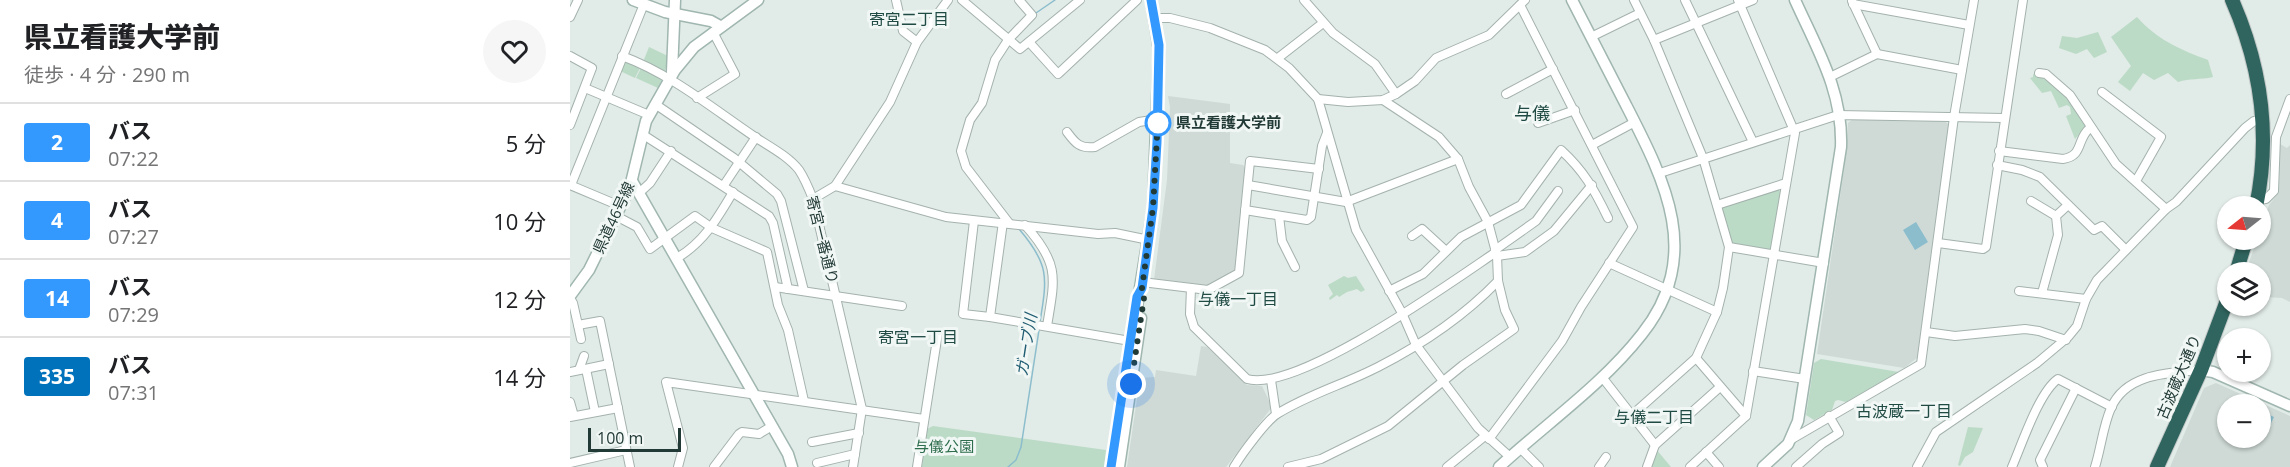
<!DOCTYPE html>
<html lang="ja">
<head>
<meta charset="utf-8">
<style>
  :root { --surface:#fff; --page:#f6f6f6; --text:#202124; --muted:#757577; --line:#e0e0e0 }
  body { margin:0; font-family:"Open Sans","Noto Sans JP",sans-serif; background:var(--page); color:var(--text); height:100vh; display:flex; flex-direction:column; font-size:22px; white-space:nowrap }
  * { box-sizing:border-box; margin:0 }
  p { font-size:20px; color:var(--muted) }
  .icon { flex:none; width:33px; height:33px; fill:none; stroke:currentColor; stroke-width:2; stroke-linecap:round; stroke-linejoin:round }
  .map { position:relative; flex:1; overflow:hidden }
  .side { display:flex; flex-direction:column; background:var(--surface); width:570px }
  .side>* { flex:none }
  .badge { padding:0 12px; border-radius:4px; font-size:21px; line-height:39px }
  .needle { width:39px; rotate:253deg }
  .fabs { position:absolute; left:1647px; top:196px; display:grid; gap:12px }
  .fabs a { display:grid; place-items:center; width:54px; height:54px; border-radius:50%; background:var(--surface); box-shadow:0 2px 4px #0004; font-size:30px }
  .scale { position:absolute; left:18px; bottom:15px; width:93px; box-sizing:border-box; padding-left:6px; border:3px solid #223a36; border-top:0; font-size:16px; line-height:21px; white-space:nowrap; color:#223a36; -webkit-text-stroke:4px #f1f7f5; paint-order:stroke }
  .you { position:absolute; width:30px; height:30px; margin:-15px; border:4px solid #fff; border-radius:50%; background:#1a73e8; box-shadow:0 0 0 9px #1a73e833 }
  .map>.badge { position:absolute; translate:-50% -50%; box-shadow:0 0 0 3px #fff }
  .round { display:grid; place-items:center; flex:none; width:63px; height:63px; border-radius:32px; background:var(--page) }
  .headline { display:flex; align-items:center; justify-content:space-between; height:102px; padding:0 24px }
  h1 { font-size:28px; font-weight:800; line-height:45px }
  ul { padding:0; list-style:none }
  li { display:flex; align-items:center; gap:18px; height:78px; padding:0 24px; border-top:2px solid var(--line) }
  li div { flex:1 }
  li b { display:block; font-size:22px }
  li em { font-style:normal }
  li .badge { min-width:66px; font-weight:700; text-align:center }
  main { display:flex; flex:1; min-height:0 }
  .map>svg:first-child { display:block }
  .built { fill:#cfdad6; fill-rule:evenodd }
  .green { fill:#bbdbc6 }
  .water { fill:#8cbdcd }
  .lines { fill:none; stroke-linecap:round; stroke-linejoin:round }
  .stream { stroke:#8cbdcd; stroke-width:1.5 }
  .street-casing { stroke:#a4b2ae; stroke-width:10 }
  .secondary-casing { stroke:#a0b6b0; stroke-width:13 }
  .highway-casing { stroke:#c1c8c7; stroke-width:16 }
  .street { stroke:#fff; stroke-width:8 }
  .secondary { stroke:#fff; stroke-width:10 }
  .highway { stroke:#30645e; stroke-width:14 }
  .line-casing { stroke:#fff; stroke-width:14 }
  .line { stroke:#39f; stroke-width:9 }
  .walk { stroke:#223a36; stroke-width:6; stroke-dasharray:0 10.8 }
  .stop-dot { fill:#fff; stroke:#39f; stroke-width:3 }
  .labels { text-anchor:middle; stroke-width:6; stroke-linejoin:round; paint-order:stroke }
  .stop-label { font-size:15px; font-weight:bold; fill:#223a36; stroke:#f1f7f5; text-anchor:start }
  .street-label { font-size:15px; fill:#223a36; stroke:#f1f7f5 }
  .park-label { font-size:15px; fill:#2f6e4d; stroke:#f1f7f5 }
  .neighbourhood-label { font-size:16px; fill:#204b44; stroke:#f1f7f5 }
  .water-label { font-size:16px; font-style:italic; fill:#205d72; stroke:#f1f7f5 }
  .quarter-label { font-size:18px; fill:#204b44; stroke:#f1f7f5 }
</style>
</head>
<body>
<main>
<section class="side">
<div class="headline"><div><h1>県立看護大学前</h1><p>徒歩 · 4 分 · 290 m</p></div><a class="round"><svg class="icon" aria-label="heart" viewBox="0 0 24 24"><path d="M12 20l-8-8c-3-5 5-10 8-4 3-6 11-1 8 4z"/></svg></a></div>
<ul>
<li><span class="badge" style="background:#39f;color:#fff">2</span><div><b>バス</b><p>07:22</p></div><em>5 分</em></li>
<li><span class="badge" style="background:#39f;color:#fff">4</span><div><b>バス</b><p>07:27</p></div><em>10 分</em></li>
<li><span class="badge" style="background:#39f;color:#fff">14</span><div><b>バス</b><p>07:29</p></div><em>12 分</em></li>
<li><span class="badge" style="background:#0072bc;color:#fff">335</span><div><b>バス</b><p>07:31</p></div><em>14 分</em></li>
</ul>
</section>
<div class="map">
<svg width="1720" height="467" viewBox="0 0 1720 467">
  <rect width="100%" height="100%" fill="#e1ebe7"/>
  <!-- built -->
  <g class="built">
    <path d="M598 96 660 104V163L673 165 676 169 668 271 652 282 636 286 584 280 597 180 600 107Z"/>
    <path d="M1284 118 1375 121 1379 125 1347 358 1334 368 1247 354 1274 170 1278 123Z"/>
    <path d="M1710 144 1717 148 1720 145V302L1712 298 1694 297 1691 295 1690 273H1675L1687 240H1690L1691 230 1699 205 1709 192Z"/>
    <path d="M631 346 637 347 677 385 692 386 702 407 656 467H557L570 378 585 377 586 370 626 376Z"/>
    <path d="M1646 383 1720 416V467H1600L1634 388ZM1658 405H1690V438H1658Z"/>
  </g>
  <!-- green -->
  <g class="green">
    <path d="M1567 17C1586 39 1611 50 1638 60L1643 77C1630 80 1620 78 1608 82L1598 73 1584 80 1573 73 1560 91 1548 82 1561 66 1541 37Z"/>
    <path d="M1528 32 1537 52 1524 58 1517 49 1506 54 1489 48 1492 36 1507 38Z"/>
    <path d="M79 47 98 56 95 72 73 62Z"/>
    <path d="M52 59 71 66 65 78 48 70Z"/>
    <path d="M72 66 94 75 88 88 66 78Z"/>
    <path d="M1463 74C1490 84 1502 103 1516 126L1505 139 1496 116 1501 114 1500 107 1497 105 1489 108 1481 91 1472 93 1460 78 1463 77Z"/>
    <path d="M1207 188 1211 192 1202 247 1199 250 1164 245 1161 242 1151 210 1154 206Z"/>
    <path d="M774 276 778 278 786 276 795 290 791 292 787 289 777 292 769 297 767 295 760 300 759 298 763 294 758 285Z"/>
    <path d="M1251 359 1329 372 1276 402 1268 400 1265 401 1262 410 1244 420 1236 415 1244 363Z"/>
    <path d="M363 426 536 450 534 467H352L357 429Z"/>
    <path d="M1398 427 1413 428 1403 452 1395 457 1390 466 1388 465Z"/>
    <path d="M1086 449 1101 467H1078Z"/>
  </g>
  <!-- water -->
  <g class="water">
    <path d="M1346 222 1358 242 1345 250 1333 230Z"/>
    <path d="M1691 411 1704 417 1697 431 1691 428Z"/>
  </g>
  <g class="lines">
    <!-- stream -->
    <g class="stream">
      <path d="M466 13 485 0"/>
      <path d="M449 229C480 265 477 278 470 322"/>
      <path d="M438 467 446 460 451 447 469 330"/>
    </g>
    <!-- street casing -->
    <g class="street-casing">
      <g id="street">
        <path d="M326 0 333 31 347 42"/>
        <path d="M392 0 450 49 510 0"/>
        <path d="M734 0 763 33 805 64 826 94"/>
        <path d="M1115 0 1183 142"/>
        <path d="M1282 1 1307 54"/>
        <path d="M1283 4 1399 25"/>
        <path d="M0 17 8 0"/>
        <path d="M585 18H600L640 28 695 50 719 68 748 99 786 230 832 313 846 345 908 428 940 457"/>
        <path d="M1021 37 1070 13"/>
        <path d="M1084 40 1183 0"/>
        <path d="M459 42 488 74 567 0"/>
        <path d="M0 56 22 68 0 125"/>
        <path d="M52 56C101 74 142 108 185 137 200 147 218 156 229 170 235 179 239 189 243 199L292 409 283 467"/>
        <path d="M708 58 753 23"/>
        <path d="M1469 73 1476 74 1500 95 1546 164 1596 209"/>
        <path d="M1260 77 1307 54 1392 70"/>
        <path d="M15 88 79 115"/>
        <path d="M1532 92 1591 137 1566 181"/>
        <path d="M936 94 983 69"/>
        <path d="M127 98 165 74 143 32"/>
        <path d="M748 99 778 102 813 100 826 94 845 81 866 58 919 35 955 0"/>
        <path d="M85 104 164 158 207 194 211 201 234 291"/>
        <path d="M968 123 1005 110"/>
        <path d="M497 132C505 143 510 149 525 147L569 122 588 119"/>
        <path d="M72 134 199 216 203 223 218 289"/>
        <path d="M1022 145 1065 122"/>
        <path d="M1429 151 1493 159C1514 156 1506 139 1520 128"/>
        <path d="M1427 165 1452 170 1470 177 1524 230 1532 226 1556 250"/>
        <path d="M1090 173 1268 115 1434 118"/>
        <path d="M0 185 50 206"/>
        <path d="M1 185 74 4"/>
        <path d="M154 185 186 137"/>
        <path d="M678 185 776 202 888 159"/>
        <path d="M265 186 376 217 528 234 545 233 579 240"/>
        <path d="M69 193 80 183 101 151"/>
        <path d="M243 199 265 186 320 102 347 42 378 0"/>
        <path d="M1687 200 1696 199 1704 191 1706 137 1720 99"/>
        <path d="M1461 201 1486 216"/>
        <path d="M1147 205 1216 183"/>
        <path d="M675 210 737 220 741 217 752 146 757 133"/>
        <path d="M46 216 67 227 80 249 125 216 142 228 197 252 208 305 218 330 234 401"/>
        <path d="M709 216 712 241 725 267"/>
        <path d="M404 221 393 314 420 317"/>
        <path d="M433 222 420 317 566 342"/>
        <path d="M439 223 396 167 391 151 400 120 412 103 425 60 438 40 462 15 449 0"/>
        <path d="M455 225C490 264 485 278 477 326"/>
        <path d="M842 236 852 229 876 251"/>
        <path d="M1368 243 1413 249 1416 247 1453 0"/>
        <path d="M1159 247 1254 263"/>
        <path d="M925 250 966 221 988 191"/>
        <path d="M927 256 955 252 984 231 1022 185"/>
        <path d="M107 258C134 242 147 219 163 192"/>
        <path d="M1039 263 1147 312"/>
        <path d="M572 282 638 290 669 273 680 161 749 169"/>
        <path d="M205 287 332 306"/>
        <path d="M621 288 620 314 624 327 677 379C727 393 880 283 926 252"/>
        <path d="M819 291 853 274 891 237 951 205 991 150C1014 171 1024 189 1038 218"/>
        <path d="M1449 291 1516 299"/>
        <path d="M1472 293 1488 235 1486 216 1498 205"/>
        <path d="M0 298 3 303 8 325 30 321 60 467"/>
        <path d="M8 325 11 339"/>
        <path d="M1356 332 1385 336 1455 329 1469 331 1496 340"/>
        <path d="M1126 358 1176 416"/>
        <path d="M16 369 25 412"/>
        <path d="M9 370 14 356"/>
        <path d="M1183 371 1235 379"/>
        <path d="M0 372 39 364"/>
        <path d="M1032 377 1085 445"/>
        <path d="M701 380 706 414"/>
        <path d="M0 402 4 416"/>
        <path d="M1062 415 1126 358 1147 312 1153 288 1159 247 1133 158 1084 40 1064 0"/>
        <path d="M0 417 48 408"/>
        <path d="M919 439 992 341 1011 307 1063 227 950 5"/>
        <path d="M1222 439 1351 364 1384 117 1404 0"/>
        <path d="M242 442 289 433"/>
        <path d="M950 448 969 467"/>
        <path d="M1136 452 1149 467"/>
        <path d="M0 463 56 450"/>
        <path d="M247 463 285 454"/>
        <path d="M108 467 113 448 96 382 354 419"/>
        <path d="M144 467 169 434 172 432 189 434 202 426"/>
        <path d="M347 467 368 333"/>
        <path d="M664 467C671 455 696 421 707 414 739 394 775 384 808 367 851 345 895 315 928 281"/>
        <path d="M718 467 751 459 818 426 893 365 944 329 935 310 928 281 927 256 918 222 899 187 888 159 869 137 813 100"/>
        <path d="M877 467 915 436"/>
        <path d="M1029 467 1036 457"/>
        <path d="M1077 467 1085 445 1150 387"/>
        <path d="M1120 467 1176 416 1225 133 1168 0"/>
        <path d="M1226 467 1252 444 1269 433 1259 416"/>
        <path d="M1347 467 1366 432 1467 363 1498 337 1507 326 1516 299 1527 280 1596 209 1606 202 1675 128 1684 121H1693"/>
        <path d="M1442 467C1452 444 1469 392 1488 379L1542 407"/>
        <path d="M1473 467 1470 460 1506 388"/>
        <path d="M1525 467C1531 448 1533 426 1541 408 1556 373 1599 373 1631 370"/>
      </g>
    </g>
    <!-- secondary casing -->
    <g class="secondary-casing">
      <g id="secondary">
        <path d="M63 0 95 12 141 21 150 26"/>
        <path d="M102 72 105 0"/>
        <path d="M62 181 218 454 222 467"/>
        <path d="M0 296 19 270 60 187 76 121 105 70 124 47 188 0"/>
        <path d="M1631 370 1643 372 1720 406"/>
        <path d="M541 467 583 208 589 50 581 0"/>
        <path d="M549 467 571 318"/>
        <path d="M929 467C977 423 1032 385 1072 334 1134 256 1095 181 1056 105 1038 70 1020 35 1002 0"/>
        <path d="M1193 467 1218 444 1228 421 1271 147C1273 91 1247 49 1225 0"/>
      </g>
    </g>
    <!-- highway casing -->
    <g class="highway-casing">
      <g id="highway">
        <path d="M1662 0C1691 66 1701 136 1686 207"/>
        <path d="M1666 273 1676 240"/>
        <path d="M1587 467 1631 370 1658 298"/>
      </g>
    </g>
    <!-- street -->
    <use href="#street" class="street"/>
    <!-- secondary -->
    <use href="#secondary" class="secondary"/>
    <!-- highway -->
    <use href="#highway" class="highway"/>
  </g>
  <g class="lines">
    <!-- line casing -->
    <g class="line-casing">
      <path id="line" d="M541 467 567 297 572 288 583 208 587 142 589 45 581 0"/>
    </g>
    <!-- line -->
    <use href="#line" class="line"/>
    <!-- walk -->
    <path class="walk" d="M561 384 574 298 572 288 583 208 588 119V123"/>
  </g>
  <!-- markers -->
  <circle class="stop-dot" cx="588" cy="123" r="12"/>
  <g class="labels">
    <!-- stop labels -->
    <g class="stop-label">
      <text x="606" y="128">県立看護大学前</text>
    </g>
    <!-- street labels -->
    <g class="street-label">
      <text transform="translate(44 218) rotate(-65)" y="5">県道46号線</text>
      <text transform="translate(252 240) rotate(76)" y="5">寄宮一番通り</text>
      <text transform="translate(1609 377) rotate(-67)" y="5">古波蔵大通り</text>
    </g>
    <!-- park labels -->
    <g class="park-label">
      <text x="374" y="452">与儀公園</text>
    </g>
    <!-- neighbourhood labels -->
    <g class="neighbourhood-label">
      <text x="339" y="25">寄宮二丁目</text>
      <text x="668" y="305">与儀一丁目</text>
      <text x="348" y="343">寄宮一丁目</text>
      <text x="1334" y="417">古波蔵一丁目</text>
      <text x="1084" y="423">与儀二丁目</text>
    </g>
    <!-- water labels -->
    <g class="water-label">
      <text transform="translate(456 345) rotate(-81)" y="6">ガーブ川</text>
    </g>
    <!-- quarter labels -->
    <g class="quarter-label">
      <text x="962" y="120">与儀</text>
    </g>
  </g>
</svg>
<div class="fabs">
<a><svg class="needle" viewBox="-14 -14 28 28"><path d="M0-13l5 13h-10z" fill="#e53935"/><path d="M0 13l5-13h-10z" fill="#757577"/></svg></a>
<a><svg class="icon" aria-label="layers" viewBox="0 0 24 24"><path d="M12 4l9 5-9 5-9-5zM3 14l9 5 9-5"/></svg></a>
<a>+</a>
<a>−</a>
</div>
<div class="scale">100 m</div>
<div class="you" style="left:561px;top:384px"></div>
</div>
</main>
</body>
</html>
